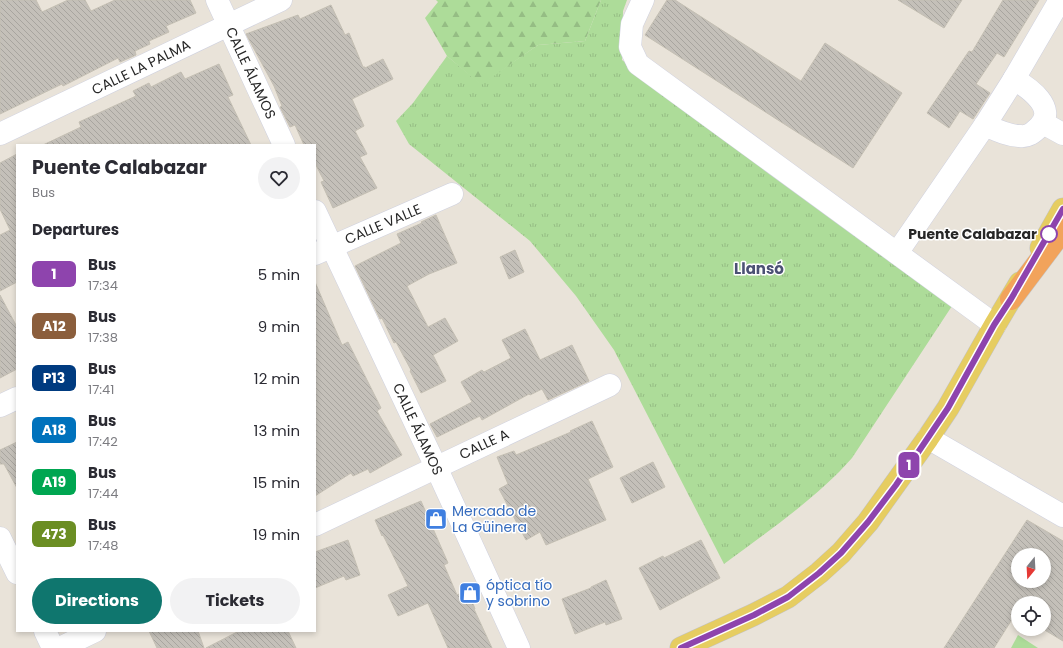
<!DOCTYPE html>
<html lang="en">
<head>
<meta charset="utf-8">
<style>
  :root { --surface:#fff; --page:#f2f2f3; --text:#2b2b33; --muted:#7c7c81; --accent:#0f766e }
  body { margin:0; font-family:Poppins,sans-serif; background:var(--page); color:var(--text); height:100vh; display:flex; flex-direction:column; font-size:15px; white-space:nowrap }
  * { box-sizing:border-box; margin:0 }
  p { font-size:13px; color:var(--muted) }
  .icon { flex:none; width:22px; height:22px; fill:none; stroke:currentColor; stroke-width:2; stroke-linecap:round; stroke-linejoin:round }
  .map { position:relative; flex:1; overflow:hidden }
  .panel { position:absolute; left:16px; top:144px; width:300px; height:488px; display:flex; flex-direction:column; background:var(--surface); border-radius:0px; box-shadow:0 2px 6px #0003 }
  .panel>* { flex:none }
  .badge { padding:0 8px; border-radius:6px; font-size:14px; line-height:26px }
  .needle { width:26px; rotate:198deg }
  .controls { position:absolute; left:1011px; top:548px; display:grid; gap:8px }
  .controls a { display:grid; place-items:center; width:40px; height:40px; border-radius:50%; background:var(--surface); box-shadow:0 2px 6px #0003; font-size:20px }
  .map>.badge { position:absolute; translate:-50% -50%; box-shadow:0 0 0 2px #fff }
  h2 { padding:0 16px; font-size:15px; line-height:36px }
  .round { display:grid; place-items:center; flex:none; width:42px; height:42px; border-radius:21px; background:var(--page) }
  .overview { display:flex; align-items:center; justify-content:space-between; height:68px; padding:0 16px }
  h1 { font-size:19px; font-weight:700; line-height:30px }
  .primary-button { display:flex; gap:8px; margin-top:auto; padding:8px 16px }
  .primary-button a { flex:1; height:46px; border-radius:24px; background:var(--accent); color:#fff; font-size:16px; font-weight:700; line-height:46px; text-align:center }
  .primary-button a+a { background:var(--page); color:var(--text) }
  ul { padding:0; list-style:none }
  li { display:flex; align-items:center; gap:12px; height:52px; padding:0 16px }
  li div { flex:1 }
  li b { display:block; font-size:15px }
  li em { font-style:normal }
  li .badge { min-width:44px; font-weight:700; text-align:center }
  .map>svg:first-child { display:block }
  .grass { fill:url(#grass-tufts) }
  .forest { fill:url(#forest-firs) }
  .park { fill:#addc99 }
  .building { fill:url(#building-back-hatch); stroke:#c4bfb3; fill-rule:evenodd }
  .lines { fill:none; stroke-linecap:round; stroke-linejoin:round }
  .minor-casing { stroke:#cfd1df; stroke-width:23 }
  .major-casing { stroke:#c3c3c3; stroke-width:23 }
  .highway-casing { stroke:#c3c3c3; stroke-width:23 }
  .minor { stroke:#fff; stroke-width:22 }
  .major { stroke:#e6cd61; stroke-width:22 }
  .highway { stroke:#f2a35b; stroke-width:22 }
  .line-casing { stroke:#fff; stroke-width:9 }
  .line { stroke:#8e44ad; stroke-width:6 }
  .stop-dot { fill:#fff; stroke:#8e44ad; stroke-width:2 }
  .labels { text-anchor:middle; stroke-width:3; stroke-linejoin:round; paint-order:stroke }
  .street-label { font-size:14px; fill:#272727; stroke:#fff }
  .stop-label { font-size:14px; font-weight:bold; fill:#272727; stroke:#fff; text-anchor:end }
  .shop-label { font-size:14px; fill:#366cbe; stroke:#fff; text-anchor:start }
  .neighbourhood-label { font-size:15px; font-weight:bold; fill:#4b5174; stroke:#fff }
</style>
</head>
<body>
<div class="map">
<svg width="1063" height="648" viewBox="0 0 1063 648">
  <defs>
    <pattern id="grass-tufts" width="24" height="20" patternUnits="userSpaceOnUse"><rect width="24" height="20" fill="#addc99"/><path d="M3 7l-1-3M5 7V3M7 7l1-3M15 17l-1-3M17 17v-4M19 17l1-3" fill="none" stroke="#95bd84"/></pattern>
    <pattern id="forest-firs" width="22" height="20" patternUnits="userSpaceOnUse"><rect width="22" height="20" fill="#addc99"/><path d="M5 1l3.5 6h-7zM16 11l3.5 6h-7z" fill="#95bd84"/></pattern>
    <pattern id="building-back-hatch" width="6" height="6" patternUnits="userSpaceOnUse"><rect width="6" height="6" fill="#c4c0b9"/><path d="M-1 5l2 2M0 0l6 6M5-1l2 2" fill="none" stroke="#a8a59f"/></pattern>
  </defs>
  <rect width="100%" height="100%" fill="#e9e3d9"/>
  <!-- grass -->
  <path class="grass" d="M601 0H627L623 11 622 60 952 306 852 458C817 498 767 532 724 564L614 350 576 296 530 241 409 144 396 121 413 103 447 56 481 84 538 45 585 41Z"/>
  <!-- forest -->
  <path class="forest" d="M436 0H601L585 41 538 45 481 85 447 56 425 18 438 2Z"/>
  <!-- park -->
  <path class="park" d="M1018 635 1038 648H1011Z"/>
  <!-- building -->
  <g class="building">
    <path d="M0 0H36L42 12 68 0H85L91 11 115 0H190L196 13 166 26 169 32 149 41 150 44 135 51 136 55 120 62 118 58 63 86 62 84 0 114Z"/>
    <path d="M667 0H675L801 81 825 43 902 93 853 168 645 35Z"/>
    <path d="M898 0H962L944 28Z"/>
    <path d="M1003 0H1039L1004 57 997 53 976 84 990 93 973 119 960 111 949 128 927 113 969 51 972 52Z"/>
    <path d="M331 5 345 35 349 33 363 67H365V68L383 59 393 79 352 99 364 126 355 131 367 154 360 157 377 188 333 208 321 182 324 181 315 163V145H304L295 125 290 127 280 107 282 106 274 86 246 34 298 15 300 19Z"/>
    <path d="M219 64 233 95 228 97 251 145H43L81 127 79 122 136 96 133 91 149 83 151 87 181 72 185 79Z"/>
    <path d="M17 154V282L0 291V235L10 230 0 209V163Z"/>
    <path d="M436 215 457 263 429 274 407 286 428 327 445 318 458 341 433 355 446 381 421 393 410 371 411 370 396 342 394 343 382 318 380 319 355 266 401 243 397 234 422 223 421 222Z"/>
    <path d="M515 250 524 272 509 279 500 257Z"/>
    <path d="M315 282 342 345 348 342 381 408 377 411 402 455 370 473 368 469 353 476 351 473 315 496Z"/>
    <path d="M0 295 17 327V369L0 378Z"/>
    <path d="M525 329 540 360 572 345 589 381 548 400 542 389 530 395 529 394 482 420 480 416 437 437 430 424 472 402 461 382 482 370 484 372 511 358 502 340Z"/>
    <path d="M592 421 613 467 588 479 606 520 546 545 540 532 526 540 499 489 508 484 497 457 514 451 516 455 571 432 570 431Z"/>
    <path d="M17 442V488L4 464H0V450Z"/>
    <path d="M653 462 665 487 632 503 620 478Z"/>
    <path d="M421 501 448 563 444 565 457 595 468 590 475 609H474L492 648H448L428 603 398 616 388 595 408 586 383 535 382 536 375 520Z"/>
    <path d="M1027 520 1063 541V641L1043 629H1044V603H1018V614L1016 613 994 648H944ZM1018 555H1044V581H1018Z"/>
    <path d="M348 540 360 575 346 580 344 576 315 588V552Z"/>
    <path d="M701 540 720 578 660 610 639 568 663 556 664 558Z"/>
    <path d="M606 580 622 619 606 625 605 622 575 634 562 599 591 588V587Z"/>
    <path d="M149 631H198L204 648H157Z"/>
    <path d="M239 631H288L296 648H206Z"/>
  </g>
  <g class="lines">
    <!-- minor casing -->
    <g class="minor-casing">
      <g id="minor">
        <path d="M217 0 284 145"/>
        <path d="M643 0 632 24 630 47 638 64 995 325"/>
        <path d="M1043 123 1063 134"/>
        <path d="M985 125C996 130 1008 136 1020 136 1028 137 1033 133 1039 127 1058 108 1029 88 1014 79"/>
        <path d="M0 134 281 0"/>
        <path d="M315 211 436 467 519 648"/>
        <path d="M897 253 985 125 1014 79 1060 0"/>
        <path d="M315 254 452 194"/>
        <path d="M0 406 17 398"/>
        <path d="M928 438 1063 516"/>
        <path d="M315 525 610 385"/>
        <path d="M0 538 17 573"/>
        <path d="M45 631 53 648"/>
        <path d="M60 648 95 631"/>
      </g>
    </g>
    <!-- major casing -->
    <g class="major-casing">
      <g id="major">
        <path d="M1041 248 1063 209"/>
        <path d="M681 648 753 615 788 597 819 573 841 553 868 522 928 438 948 408 995 325 1020 283"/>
      </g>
    </g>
    <!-- highway casing -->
    <g class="highway-casing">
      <path id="highway" d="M1011 299 1063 230"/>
    </g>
    <!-- minor -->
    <use href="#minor" class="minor"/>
    <!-- major -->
    <use href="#major" class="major"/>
    <!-- highway -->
    <use href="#highway" class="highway"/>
  </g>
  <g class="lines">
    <!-- line casing -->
    <g class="line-casing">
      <path id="line" d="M681 648 754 615 788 597 819 573 841 553 868 522 896 485 948 408 994 325 1011 299 1063 209"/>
    </g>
    <!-- line -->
    <use href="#line" class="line"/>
  </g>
  <!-- icons -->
  <defs>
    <g id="shop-square" transform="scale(1.15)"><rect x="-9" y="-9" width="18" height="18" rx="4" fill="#3f7fe0" stroke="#fff"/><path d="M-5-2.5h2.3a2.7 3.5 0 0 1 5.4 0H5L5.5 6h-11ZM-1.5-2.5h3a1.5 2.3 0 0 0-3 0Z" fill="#fff"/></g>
  </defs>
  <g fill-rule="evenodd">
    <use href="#shop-square" x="436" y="519"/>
    <use href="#shop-square" x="470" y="593"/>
  </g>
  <!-- markers -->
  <circle class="stop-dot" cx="1049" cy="234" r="8"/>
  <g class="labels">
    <!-- street labels -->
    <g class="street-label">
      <text transform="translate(141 67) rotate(-26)" y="5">CALLE LA PALMA</text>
      <text transform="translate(251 73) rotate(65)" y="5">CALLE ÁLAMOS</text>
      <text transform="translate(383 224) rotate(-23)" y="5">CALLE VALLE</text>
      <text transform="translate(418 429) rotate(65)" y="5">CALLE ÁLAMOS</text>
      <text transform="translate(484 444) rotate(-25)" y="5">CALLE A</text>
    </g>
    <!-- stop labels -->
    <g class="stop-label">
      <text x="1037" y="239">Puente Calabazar</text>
    </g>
    <!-- shop labels -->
    <g class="shop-label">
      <text x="452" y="516">Mercado de<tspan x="452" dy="16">La Güinera</tspan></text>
      <text x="486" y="590">óptica tío<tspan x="486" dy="16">y sobrino</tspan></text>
    </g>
    <!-- neighbourhood labels -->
    <g class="neighbourhood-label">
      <text x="759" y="274">Llansó</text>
    </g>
  </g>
</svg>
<div class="controls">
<a><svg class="needle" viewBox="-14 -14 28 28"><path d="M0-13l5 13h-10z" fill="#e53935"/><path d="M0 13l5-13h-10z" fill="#7c7c81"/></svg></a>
<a><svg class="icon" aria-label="locate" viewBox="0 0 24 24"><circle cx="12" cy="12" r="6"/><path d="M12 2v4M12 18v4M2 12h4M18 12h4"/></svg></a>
</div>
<b class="badge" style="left:909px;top:465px;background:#8e44ad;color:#fff">1</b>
<section class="panel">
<div class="overview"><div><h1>Puente Calabazar</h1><p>Bus</p></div><a class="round"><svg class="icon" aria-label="heart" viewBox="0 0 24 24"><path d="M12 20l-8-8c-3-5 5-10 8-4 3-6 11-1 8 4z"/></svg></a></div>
<h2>Departures</h2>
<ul>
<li><span class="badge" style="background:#8e44ad;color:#fff">1</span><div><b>Bus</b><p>17:34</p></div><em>5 min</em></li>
<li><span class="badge" style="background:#8b5e3c;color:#fff">A12</span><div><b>Bus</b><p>17:38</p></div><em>9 min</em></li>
<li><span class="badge" style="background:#003b80;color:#fff">P13</span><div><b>Bus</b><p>17:41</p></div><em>12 min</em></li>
<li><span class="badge" style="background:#0072bc;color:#fff">A18</span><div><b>Bus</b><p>17:42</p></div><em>13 min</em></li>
<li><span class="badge" style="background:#00a651;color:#fff">A19</span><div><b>Bus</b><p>17:44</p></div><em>15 min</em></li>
<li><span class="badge" style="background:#6b8e23;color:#fff">473</span><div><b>Bus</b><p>17:48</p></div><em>19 min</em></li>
</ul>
<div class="primary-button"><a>Directions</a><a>Tickets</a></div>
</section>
</div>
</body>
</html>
